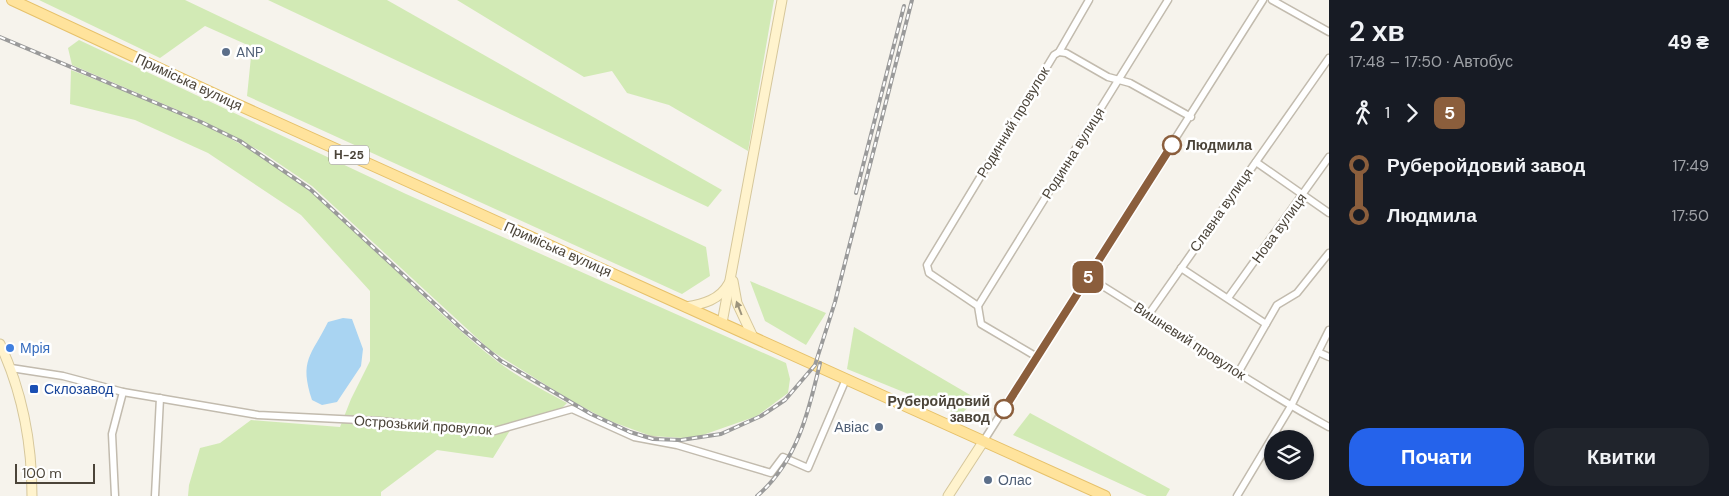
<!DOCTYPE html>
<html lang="uk">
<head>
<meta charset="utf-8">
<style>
  :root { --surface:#171b24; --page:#20242c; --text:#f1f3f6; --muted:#9ea1a6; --accent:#2563eb }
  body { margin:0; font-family:"DM Sans",sans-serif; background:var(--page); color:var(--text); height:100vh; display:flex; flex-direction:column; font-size:19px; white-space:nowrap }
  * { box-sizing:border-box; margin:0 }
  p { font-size:16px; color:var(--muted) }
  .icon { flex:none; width:28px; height:28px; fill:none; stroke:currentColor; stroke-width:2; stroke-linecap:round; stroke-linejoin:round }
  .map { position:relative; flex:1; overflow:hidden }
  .sheet { display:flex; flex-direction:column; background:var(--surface); width:400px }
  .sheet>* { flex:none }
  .badge { padding:0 10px; border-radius:8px; font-size:18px; line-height:32px }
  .fabs { position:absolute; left:1264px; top:430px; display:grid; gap:10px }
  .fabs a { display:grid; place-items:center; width:50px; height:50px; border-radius:50%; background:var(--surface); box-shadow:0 1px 4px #0004; font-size:25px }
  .scale { position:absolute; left:15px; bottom:12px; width:80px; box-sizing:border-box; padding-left:5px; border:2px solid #4b4439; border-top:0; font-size:14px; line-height:18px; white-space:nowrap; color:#4b4439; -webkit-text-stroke:4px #fff; paint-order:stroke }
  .map>.badge { position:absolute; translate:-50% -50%; box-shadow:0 0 0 2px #fff }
  .legs { display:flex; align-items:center; gap:8px; height:55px; padding:0 20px; font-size:16px }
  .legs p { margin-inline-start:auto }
  .summary { display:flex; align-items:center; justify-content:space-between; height:85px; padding:0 20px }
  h1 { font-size:28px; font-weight:600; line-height:38px }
  .button { display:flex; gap:10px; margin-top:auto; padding:10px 20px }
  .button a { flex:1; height:58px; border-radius:20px; background:var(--accent); color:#fff; font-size:20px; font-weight:600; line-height:58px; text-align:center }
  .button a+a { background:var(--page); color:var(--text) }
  ul { padding:0 20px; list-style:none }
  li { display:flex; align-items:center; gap:18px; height:50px; font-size:19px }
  li i { display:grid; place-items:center; width:8px; height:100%; margin:0 6px; background:currentColor }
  li i::after { content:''; width:12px; height:12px; margin:-6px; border:4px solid; border-radius:50%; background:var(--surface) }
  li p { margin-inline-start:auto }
  li:first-child i { background:linear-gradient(#0000 50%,currentColor 0) }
  li:last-child i { background:linear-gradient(currentColor 50%,#0000 0) }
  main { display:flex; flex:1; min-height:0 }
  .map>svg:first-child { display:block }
  .green { fill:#d2eab5 }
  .water { fill:#a9d4f2 }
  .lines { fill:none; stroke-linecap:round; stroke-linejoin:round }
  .street-casing { stroke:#c2bbae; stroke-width:9 }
  .secondary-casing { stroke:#d6c79b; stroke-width:11 }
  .primary-casing { stroke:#e6c16a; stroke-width:12 }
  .street { stroke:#fff; stroke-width:6 }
  .secondary { stroke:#fff3cd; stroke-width:9 }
  .primary { stroke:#ffe39c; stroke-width:10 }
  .rail-casing { stroke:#9a9a9a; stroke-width:4 }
  .rail { stroke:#fff; stroke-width:2; stroke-dasharray:5.5; stroke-linecap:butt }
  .oneway { fill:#9c937c }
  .line-1-casing { stroke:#fff; stroke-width:11 }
  .line-1 { stroke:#8b5e3c; stroke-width:8 }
  .service-dot { fill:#5c6f8a; stroke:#fff; stroke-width:2 }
  .stop-1-dot { fill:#fff; stroke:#8b5e3c; stroke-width:2.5 }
  .shop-dot { fill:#3f7fe0; stroke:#fff; stroke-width:2 }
  .transit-dot { fill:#1a4fb4; stroke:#fff; stroke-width:2 }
  .labels { text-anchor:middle; stroke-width:5; stroke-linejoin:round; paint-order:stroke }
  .shield { fill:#fff; stroke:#817c74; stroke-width:1 }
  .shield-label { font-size:12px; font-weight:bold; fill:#4b4439 }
  .service-label { font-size:14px; fill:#4e5e75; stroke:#fff; text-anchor:start }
  .street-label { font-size:14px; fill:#4b4439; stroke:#fff }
  .stop-label { font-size:14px; font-weight:bold; fill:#4b4439; stroke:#fff; text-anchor:start }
  .shop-label { font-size:14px; fill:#366cbe; stroke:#fff; text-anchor:start }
  .transit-label { font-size:14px; fill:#164399; stroke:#fff; text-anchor:start }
</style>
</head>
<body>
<main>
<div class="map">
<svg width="1329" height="496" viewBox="0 0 1329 496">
  <rect width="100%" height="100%" fill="#f6f3ec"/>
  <!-- green -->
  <g class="green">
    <path d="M39 0H185L706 247 710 276 682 294 247 96 252 47 205 26 160 58Z"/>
    <path d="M268 0H387L722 190 708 207Z"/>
    <path d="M457 0H774L748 151 669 105 627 93 612 71 584 77Z"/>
    <path d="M79 40 406 194 786 363 790 379 788 393 757 416 700 436 683 438 651 436 607 420 570 400 490 350 312 186 262 152 201 120 72 65 68 48Z"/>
    <path d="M71 70C145 99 221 126 286 173 362 229 423 304 498 362 519 378 544 390 567 403L559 411 514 424 493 458 437 450 381 492V496H188L189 485 200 448 220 443 251 420 340 427 351 399 370 361V291L301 215 208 153 135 120 70 104Z"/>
    <path d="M750 281 826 313 806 345 765 321Z"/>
    <path d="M854 327 977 399 960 415 847 369Z"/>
    <path d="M1030 413 1170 489 1166 496H1147L1013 435Z"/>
  </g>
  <!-- water -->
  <path class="water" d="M343 318 352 319 363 349 361 366 337 402 322 405 312 400C299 360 311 356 328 322Z"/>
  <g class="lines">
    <!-- street casing -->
    <g class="street-casing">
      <g id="street">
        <path d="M1272 0 1329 32"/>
        <path d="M1059 52 1066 53 1108 77 1130 83 1191 117"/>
        <path d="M1256 162 1329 213"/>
        <path d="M1181 268 1266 324"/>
        <path d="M1088 277C1169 326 1246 382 1329 427"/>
        <path d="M1228 298 1329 157"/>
        <path d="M978 306 1168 0"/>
        <path d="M1149 314 1329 58"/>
        <path d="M1318 352 1329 357"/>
        <path d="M1037 357 981 324 978 306 929 273 927 265 1054 55 1059 52 1089 0"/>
        <path d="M11 368 63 376 123 392 258 415 380 421 491 432 572 409 634 437 677 445 771 473 783 457 808 468 846 379"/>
        <path d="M1238 373 1277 305 1297 293 1329 253"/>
        <path d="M983 442 1263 0"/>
        <path d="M115 496 112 434 123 392"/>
        <path d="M155 496 160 398"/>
        <path d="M1237 496 1291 406 1329 330"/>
      </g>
    </g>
    <!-- secondary casing -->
    <g class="secondary-casing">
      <g id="secondary">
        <path d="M733 281 737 303 753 337"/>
        <path d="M686 307C703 304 720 300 729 283"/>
        <path d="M722 323 782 0"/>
        <path d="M0 344C22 391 32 444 32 496"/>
        <path d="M948 496 983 442"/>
      </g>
    </g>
    <!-- primary casing -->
    <g class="primary-casing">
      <path id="primary" d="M12 0 234 103 1105 496"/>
    </g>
    <!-- street -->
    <use href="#street" class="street"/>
    <!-- secondary -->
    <use href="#secondary" class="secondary"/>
    <!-- primary -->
    <use href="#primary" class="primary"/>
    <!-- rail casing -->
    <g class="rail-casing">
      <g id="rail">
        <path d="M0 37 201 122 240 141 310 189 463 330 501 361 591 414 630 432 653 439 681 440 721 434 761 416 785 400 815 365 835 302 912 0"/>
        <path d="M856 193 904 6"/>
        <path d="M757 496C797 462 809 411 820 363"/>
      </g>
    </g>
    <!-- rail -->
    <use href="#rail" class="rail"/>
  </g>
  <!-- one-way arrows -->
  <defs><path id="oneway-solid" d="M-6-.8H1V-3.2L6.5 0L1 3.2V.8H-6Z" transform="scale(1.25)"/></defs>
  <use class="oneway" href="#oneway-solid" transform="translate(739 308) rotate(-111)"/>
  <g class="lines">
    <!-- line-1 casing -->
    <g class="line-1-casing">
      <path id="line-1" d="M1004 409 1172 145"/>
    </g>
    <!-- line-1 -->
    <use href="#line-1" class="line-1"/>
  </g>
  <!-- markers -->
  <g class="service-dot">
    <circle cx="226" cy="52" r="5"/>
    <circle cx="879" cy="427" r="5"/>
    <circle cx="988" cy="480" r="5"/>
  </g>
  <g class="stop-1-dot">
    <circle cx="1172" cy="145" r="9"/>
    <circle cx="1004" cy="409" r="9"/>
  </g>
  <circle class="shop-dot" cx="10" cy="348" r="5"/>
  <rect class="transit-dot" x="29" y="384" width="10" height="10" rx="2.5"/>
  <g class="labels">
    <!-- shield labels -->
    <rect class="shield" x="329" y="145.5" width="40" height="19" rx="4"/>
    <g class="shield-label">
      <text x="349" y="159">Н-25</text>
    </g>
    <!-- service labels -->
    <g class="service-label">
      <text x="236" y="57">ANP</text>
      <text x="869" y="432" text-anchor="end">Авіас</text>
      <text x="998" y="485">Олас</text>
    </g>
    <!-- street labels -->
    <g class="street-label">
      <text transform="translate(189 82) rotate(25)" y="5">Приміська вулиця</text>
      <text transform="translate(1013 122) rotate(-59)" y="5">Родинний провулок</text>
      <text transform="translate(1073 153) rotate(-58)" y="5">Родинна вулиця</text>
      <text transform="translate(1221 210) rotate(-55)" y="5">Славна вулиця</text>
      <text transform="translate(1279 228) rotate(-54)" y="5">Нова вулиця</text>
      <text transform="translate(558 249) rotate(24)" y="5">Приміська вулиця</text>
      <text transform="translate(1190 341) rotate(33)" y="5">Вишневий провулок</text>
      <text transform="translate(423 425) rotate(4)" y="5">Острозький провулок</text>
    </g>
    <!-- stop labels -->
    <g class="stop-label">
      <text x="1186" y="150">Людмила</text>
      <text x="990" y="406" text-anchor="end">Руберойдовий<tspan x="990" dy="16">завод</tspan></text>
    </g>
    <!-- shop labels -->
    <g class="shop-label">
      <text x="20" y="353">Мрія</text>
    </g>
    <!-- transit labels -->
    <g class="transit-label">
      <text x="44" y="394">Склозавод</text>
    </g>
  </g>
</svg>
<div class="fabs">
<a><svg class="icon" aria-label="layers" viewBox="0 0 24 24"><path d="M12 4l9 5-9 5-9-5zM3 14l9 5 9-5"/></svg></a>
</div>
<div class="scale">100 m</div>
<b class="badge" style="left:1088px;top:277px;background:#8b5e3c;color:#fff">5</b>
</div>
<section class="sheet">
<div class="summary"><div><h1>2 хв</h1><p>17:48 – 17:50 · Автобус</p></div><b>49 ₴</b></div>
<div class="legs"><svg class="icon" aria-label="walk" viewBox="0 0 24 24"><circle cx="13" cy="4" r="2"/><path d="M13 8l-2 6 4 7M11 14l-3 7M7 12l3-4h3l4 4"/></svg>1<svg class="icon" aria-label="forward" viewBox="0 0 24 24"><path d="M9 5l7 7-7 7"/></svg><b class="badge" style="background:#8b5e3c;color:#fff">5</b></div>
<ul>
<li><i style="color:#8b5e3c"></i><b>Руберойдовий завод</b><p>17:49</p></li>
<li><i style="color:#8b5e3c"></i><b>Людмила</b><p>17:50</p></li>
</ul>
<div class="button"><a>Почати</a><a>Квитки</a></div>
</section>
</main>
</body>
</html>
